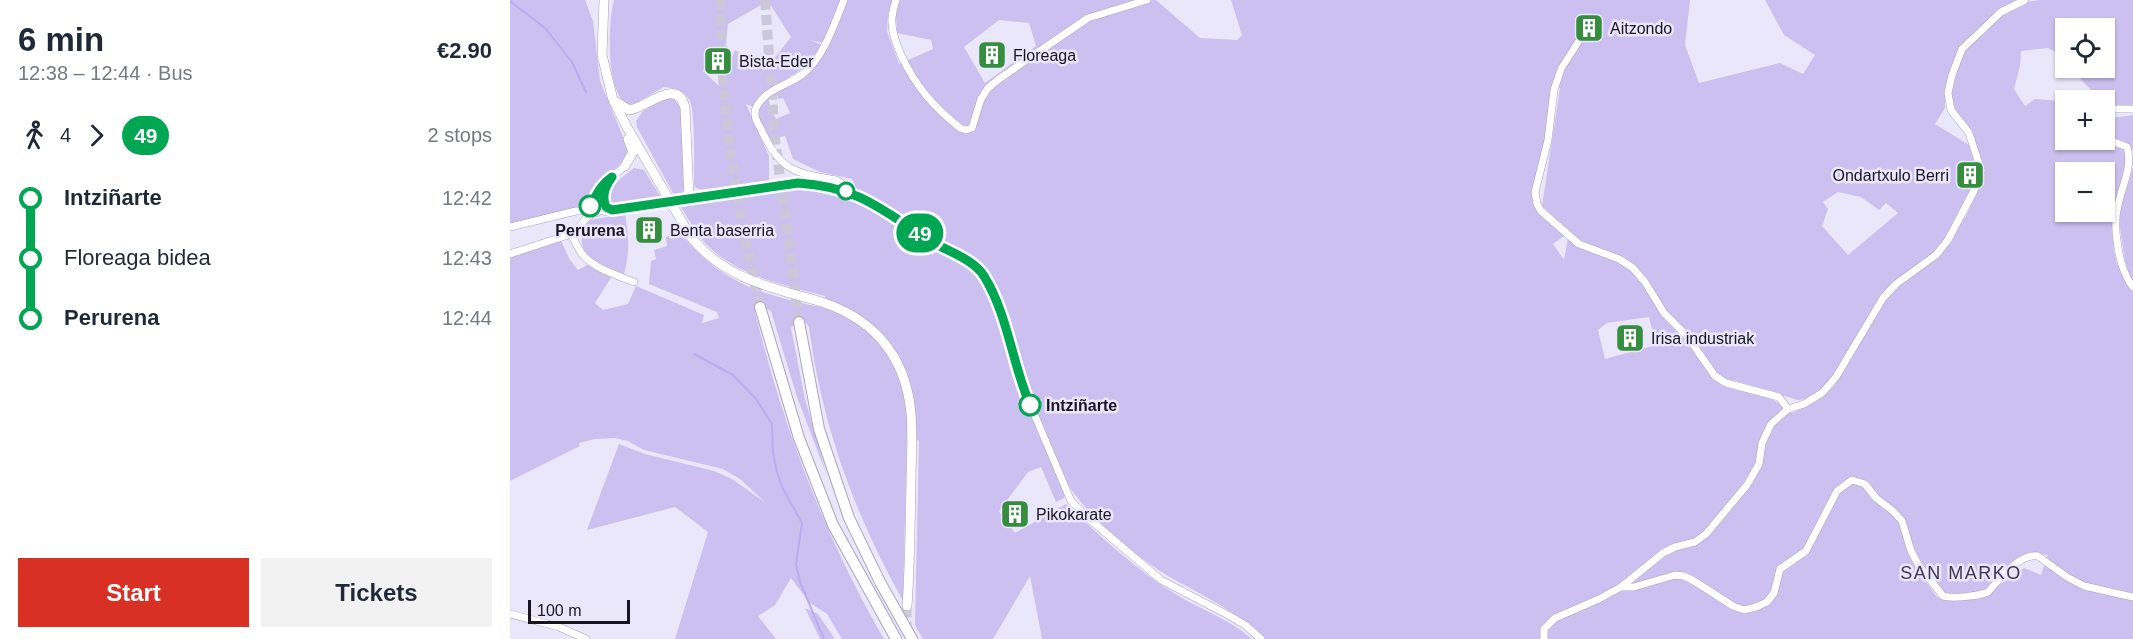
<!DOCTYPE html>
<html lang="en">
<head>
<meta charset="utf-8">
<style>
  :root { --surface:#fff; --page:#f2f2f3; --text:#1f2937; --muted:#747a83; --accent:#d93025 }
  body { margin:0; font-family:Arial,sans-serif; background:var(--page); color:var(--text); height:100vh; display:flex; flex-direction:column; font-size:22px; white-space:nowrap }
  * { box-sizing:border-box; margin:0 }
  p { font-size:20px; color:var(--muted) }
  .icon { flex:none; width:33px; height:33px; fill:none; stroke:currentColor; stroke-width:2; stroke-linecap:round; stroke-linejoin:round }
  .map { position:relative; flex:1; overflow:hidden }
  .drawer { display:flex; flex-direction:column; background:var(--surface); width:510px }
  .drawer>* { flex:none }
  .badge { padding:0 12px; border-radius:20px; font-size:21px; line-height:39px }
  .controls { position:absolute; left:1545px; top:18px; display:grid; gap:12px }
  .controls a { display:grid; place-items:center; width:60px; height:60px; border-radius:0px; background:var(--surface); box-shadow:0 2px 4px #0004; font-size:30px }
  .scale { position:absolute; left:18px; bottom:15px; width:102px; box-sizing:border-box; padding-left:6px; border:3px solid #181520; border-top:0; font-size:16px; line-height:21px; white-space:nowrap; color:#181520; -webkit-text-stroke:4px #ebe7fb; paint-order:stroke }
  .map>.badge { position:absolute; translate:-50% -50%; box-shadow:0 0 0 3px #fff }
  .legs { display:flex; align-items:center; gap:9px; height:66px; padding:0 18px; font-size:20px }
  .legs p { margin-inline-start:auto }
  .headline { display:flex; align-items:center; justify-content:space-between; height:102px; padding:0 18px }
  h1 { font-size:33px; font-weight:700; line-height:45px }
  .action { display:flex; gap:12px; margin-top:auto; padding:12px 18px }
  .action a { flex:1; height:69px; border-radius:0px; background:var(--accent); color:#fff; font-size:24px; font-weight:700; line-height:69px; text-align:center }
  .action a+a { background:var(--page); color:var(--text) }
  ul { padding:0 18px; list-style:none }
  li { display:flex; align-items:center; gap:21px; height:60px; font-size:22px }
  li i { display:grid; place-items:center; width:9px; height:100%; margin:0 8px; background:currentColor }
  li i::after { content:''; width:15px; height:15px; margin:-8px; border:4px solid; border-radius:50%; background:var(--surface) }
  li p { margin-inline-start:auto }
  li:first-child i { background:linear-gradient(#0000 50%,currentColor 0) }
  li:last-child i { background:linear-gradient(currentColor 50%,#0000 0) }
  main { display:flex; flex:1; min-height:0 }
  .map>svg:first-child { display:block }
  .green { fill:#cbc0ef; fill-rule:evenodd }
  .lines { fill:none; stroke-linecap:round; stroke-linejoin:round }
  .stream { stroke:#bcaaf2; stroke-width:2 }
  .major-tunnel { stroke:#cbc8da; stroke-width:9; stroke-dasharray:9 4.5; stroke-linecap:butt }
  .highway-tunnel { stroke:#cbc8da; stroke-width:10; stroke-dasharray:10 5; stroke-linecap:butt }
  .minor-casing { stroke:#a9a2c2; stroke-width:8 }
  .major-casing { stroke:#a9a2c2; stroke-width:10 }
  .highway-casing { stroke:#a9a2c2; stroke-width:12 }
  .minor { stroke:#fff; stroke-width:7 }
  .major { stroke:#fff; stroke-width:9 }
  .highway { stroke:#fff; stroke-width:10 }
  .minor-bridge-casing { stroke:#a9a2c2; stroke-width:8; stroke-linecap:butt }
  .minor-bridge { stroke:#fff; stroke-width:7 }
  .line-1-casing { stroke:#fff; stroke-width:14 }
  .line-1 { stroke:#00a651; stroke-width:9 }
  .stop-1-dot { fill:#fff; stroke:#00a651; stroke-width:3 }
  .labels { text-anchor:middle; stroke-width:5; stroke-linejoin:round; paint-order:stroke }
  .poi-label { font-size:16px; fill:#181520; stroke:#ebe7fb; text-anchor:start }
  .stop-label { font-size:16px; font-weight:bold; fill:#181520; stroke:#ebe7fb }
  .neighbourhood-label { font-size:18px; letter-spacing:1.5px; fill:#3d3650; stroke:#ebe7fb }
</style>
</head>
<body>
<main>
<section class="drawer">
<div class="headline"><div><h1>6 min</h1><p>12:38 – 12:44 · Bus</p></div><b>€2.90</b></div>
<div class="legs"><svg class="icon" aria-label="walk" viewBox="0 0 24 24"><circle cx="13" cy="4" r="2"/><path d="M13 8l-2 6 4 7M11 14l-3 7M7 12l3-4h3l4 4"/></svg>4<svg class="icon" aria-label="forward" viewBox="0 0 24 24"><path d="M9 5l7 7-7 7"/></svg><b class="badge" style="background:#00a651;color:#fff">49</b><p>2 stops</p></div>
<ul>
<li><i style="color:#00a651"></i><b>Intziñarte</b><p>12:42</p></li>
<li><i style="color:#00a651"></i><span>Floreaga bidea</span><p>12:43</p></li>
<li><i style="color:#00a651"></i><b>Perurena</b><p>12:44</p></li>
</ul>
<div class="action"><a>Start</a><a>Tickets</a></div>
</section>
<div class="map">
<svg width="1623" height="639" viewBox="0 0 1623 639">
  <rect width="100%" height="100%" fill="#ebe7fb"/>
  <!-- green -->
  <g class="green">
    <path d="M0 0H75L83 21 90 81 118 149C117 165 95 174 85 186 80 193 76 201 72 208L0 225Z"/>
    <path d="M104 0H646L690 38 727 40 732 35 721 0H1180L1175 45 1189 83 1270 63 1293 74 1305 55 1274 35 1255 0H1507L1487 10 1453 45 1435 97V108L1425 124 1459 145 1465 165 1452 164 1450 185 1462 187 1449 214 1455 218 1473 180 1474 169 1447 115 1441 93 1452 56 1458 47 1474 34 1493 13 1511 3 1529 0H1623V106L1595 109 1594 100H1579L1582 91 1562 70V68H1594V28H1556L1555 57 1538 48 1511 51 1510 66 1504 89 1515 106 1525 99 1550 101 1555 109 1556 140H1582L1615 150 1618 163 1601 212 1604 251 1607 265 1615 261 1609 221 1610 209 1623 168V639H756C728 613 700 599 667 581 628 559 581 521 557 483L554 498 546 502 531 467 518 472 489 511 505 533 556 504C591 537 626 570 667 595 692 610 719 619 742 639H532L520 576 483 639H413L405 625 409 441 397 432 393 601C344 513 312 426 299 327L296 323 287 322 281 328 295 399 317 476 287 397 261 311 253 307 245 312C273 427 315 537 374 639H332L317 614 300 603 281 578 265 605 248 616 266 639H165L198 532 165 507 77 530 109 444 135 454 204 471 222 479 256 503 230 479 213 469 134 450 118 441 105 438 85 439 69 443 70 446 0 481V257L51 241 60 260 68 270 79 264 102 276 85 303 93 310 118 304 126 286 194 315 192 323 209 318 207 312 139 284 141 261 146 259 144 250 157 246 156 237 169 231C211 284 250 294 314 308L315 296C274 285 228 276 197 245 186 234 179 220 171 207L271 188 317 190 347 198V189L342 179 310 172 283 159 275 136 259 139C251 123 240 111 258 97L261 109 266 119 280 113 273 98 269 99 265 93 295 75 319 44 299 40 311 44C294 81 259 79 243 107L236 104 259 156V181L196 191 186 188 184 185C184 168 186 110 179 99 173 90 164 88 154 87L126 103 118 105C95 92 98 23 104 0ZM258 1 281 37 256 69 225 50 209 86 193 71 203 50 216 44 218 24ZM378 13 386 16 387 33 421 40 423 49 389 64 377 31ZM489 20 519 23 526 46 475 83 454 47ZM1043 87 1050 88 1032 206 1059 232 1054 260 1043 244 1054 236 1027 210 1022 199 1023 188 1035 141ZM1556 172H1594V212H1556ZM1328 192 1351 197 1369 210 1376 203 1388 213 1338 255 1312 226 1318 209 1313 202ZM1139 317 1146 345 1095 359 1088 330 1097 323ZM1225 381 1288 400C1302 399 1310 392 1319 382L1326 384C1313 399 1300 406 1282 413L1261 398 1223 386ZM1396 524 1409 561 1431 592 1439 595 1473 592 1519 552 1538 555 1531 575 1514 568 1469 599 1434 600 1427 597 1402 562 1396 546Z"/>
    <path d="M156 98 164 99 171 108 174 189 173 193 164 195 127 127 126 121 133 111Z"/>
    <path d="M1623 115V151L1616 142 1595 135V119Z"/>
    <path d="M124 168 134 170 152 199 100 206 97 200 101 186Z"/>
    <path d="M115 214C119 236 120 252 114 274 89 263 56 253 80 220Z"/>
    <path d="M295 608 308 614 325 639H310Z"/>
  </g>
  <g class="lines">
    <!-- stream -->
    <g class="stream">
      <path d="M0 1 35 28 62 62 76 92"/>
      <path d="M184 354 223 375 246 399 262 424 263 452 267 472 273 489 292 523 286 564 290 582 314 639"/>
    </g>
    <!-- major-tunnel -->
    <path class="major-tunnel" d="M397 631V606"/>
    <!-- highway-tunnel -->
    <g class="highway-tunnel">
      <path d="M211 0C209 104 227 206 250 307"/>
      <path d="M255 0 265 139 289 322"/>
    </g>
    <!-- minor casing -->
    <g class="minor-casing">
      <g id="minor">
        <path d="M386 0C384 7 381 16 382 23 382 35 387 45 391 55 406 87 423 106 450 128L456 130 462 128 471 99 478 88 489 79 578 18 637 0"/>
        <path d="M1070 39 1051 69 1044 90 1038 140 1025 192 1027 204 1031 211 1069 244 1109 259 1123 268 1135 282 1154 313 1177 336 1205 376 1216 383 1269 397 1278 409"/>
        <path d="M1594 112 1603 109H1623"/>
        <path d="M1594 138 1617 147C1623 165 1612 187 1608 205 1602 227 1609 270 1623 287"/>
        <path d="M333 190 331 183 326 180C284 173 269 170 251 129 247 122 243 116 246 108 254 89 280 85 294 73 315 55 324 24 334 0"/>
        <path d="M167 200 269 184 288 183 311 184 333 190 357 199 468 269 473 274 484 297 498 334 512 385 561 501 578 518 651 580 718 615 735 625 751 639"/>
        <path d="M86 202C87 184 103 177 115 166"/>
        <path d="M89 209 96 212 154 202"/>
        <path d="M0 227 66 211H73L79 215 80 206 86 199"/>
        <path d="M61 234C65 241 68 249 73 255 85 269 107 275 124 282"/>
        <path d="M0 254 61 234C73 227 73 215 88 212L94 200"/>
        <path d="M1111 587H1124L1165 575 1174 576 1184 581 1223 606 1234 610 1246 607 1257 602 1264 593 1270 569 1296 551 1327 491 1342 480 1355 484 1366 498 1383 511 1392 521 1401 551 1409 566 1433 596C1442 599 1469 596 1478 592 1490 579 1509 553 1528 556L1557 577 1574 586 1623 597"/>
        <path d="M0 614 49 627 76 639"/>
        <path d="M1034 639V629L1045 618 1089 599 1111 587 1153 553 1165 547 1185 542 1196 534 1237 485 1249 464 1252 443 1261 424 1278 409 1294 404 1312 393 1326 377 1373 298 1386 284 1426 255 1438 240 1468 183 1471 170 1459 133 1441 110 1438 93 1442 75 1452 49 1491 12 1515 0"/>
      </g>
    </g>
    <!-- major casing -->
    <g class="major-casing">
      <g id="major">
        <path d="M94 0 92 55 103 100 118 129 181 237C213 277 258 287 305 300 361 316 396 354 401 414 403 436 401 460 401 482 400 524 400 565 397 606"/>
        <path d="M105 101 119 110C135 109 168 75 175 108L179 198"/>
        <path d="M115 166 123 152 118 139"/>
      </g>
    </g>
    <!-- highway casing -->
    <g class="highway-casing">
      <g id="highway">
        <path d="M250 307 289 438 323 525 386 639"/>
        <path d="M289 322 309 429 339 518 370 582 402 639"/>
      </g>
    </g>
    <!-- minor -->
    <use href="#minor" class="minor"/>
    <!-- major -->
    <use href="#major" class="major"/>
    <!-- highway -->
    <use href="#highway" class="highway"/>
    <!-- minor-bridge casing -->
    <g class="minor-bridge-casing">
      <path id="minor-bridge" d="M154 202 167 200"/>
    </g>
    <!-- minor-bridge -->
    <use href="#minor-bridge" class="minor-bridge"/>
  </g>
  <g class="lines">
    <!-- line-1 casing -->
    <g class="line-1-casing">
      <path id="line-1" d="M80 206C87 195 90 185 102 177 95 186 91 196 96 207L102 210 288 183C351 187 374 212 424 243 440 252 464 260 474 276 498 315 502 363 520 405"/>
    </g>
    <!-- line-1 -->
    <use href="#line-1" class="line-1"/>
  </g>
  <!-- icons -->
  <defs>
    <g id="building-square" transform="scale(1.5)"><rect x="-9" y="-9" width="18" height="18" rx="4" fill="#348e3e" stroke="#ebe7fb"/><path d="M-4-6H4V6H1V3H-1V6H-4ZM-2.5-4.3h1.7v1.8h-1.7ZM.8-4.3h1.7v1.8H.8ZM-2.5-1h1.7V.8h-1.7ZM.8-1h1.7V.8H.8Z" fill="#fff"/></g>
  </defs>
  <g fill-rule="evenodd">
    <use href="#building-square" x="1079" y="28"/>
    <use href="#building-square" x="482" y="55"/>
    <use href="#building-square" x="208" y="61"/>
    <use href="#building-square" x="1460" y="175"/>
    <use href="#building-square" x="139" y="230"/>
    <use href="#building-square" x="1120" y="338"/>
    <use href="#building-square" x="505" y="514"/>
  </g>
  <!-- markers -->
  <g class="stop-1-dot">
    <circle cx="336" cy="191" r="8"/>
    <circle cx="80" cy="206" r="10"/>
    <circle cx="520" cy="405" r="10"/>
  </g>
  <g class="labels">
    <!-- poi labels -->
    <g class="poi-label">
      <text x="1100" y="34">Aitzondo</text>
      <text x="503" y="61">Floreaga</text>
      <text x="229" y="67">Bista-Eder</text>
      <text x="1439" y="181" text-anchor="end">Ondartxulo Berri</text>
      <text x="160" y="236">Benta baserria</text>
      <text x="1141" y="344">Irisa industriak</text>
      <text x="526" y="520">Pikokarate</text>
    </g>
    <!-- stop labels -->
    <g class="stop-label">
      <text x="80" y="236">Perurena</text>
      <text x="536" y="411" text-anchor="start">Intziñarte</text>
    </g>
    <!-- neighbourhood labels -->
    <g class="neighbourhood-label">
      <text x="1451" y="579">SAN MARKO</text>
    </g>
  </g>
</svg>
<div class="controls">
<a><svg class="icon" aria-label="locate" viewBox="0 0 24 24"><circle cx="12" cy="12" r="6"/><path d="M12 2v4M12 18v4M2 12h4M18 12h4"/></svg></a>
<a>+</a>
<a>−</a>
</div>
<div class="scale">100 m</div>
<b class="badge" style="left:410px;top:233px;background:#00a651;color:#fff">49</b>
</div>
</main>
</body>
</html>
